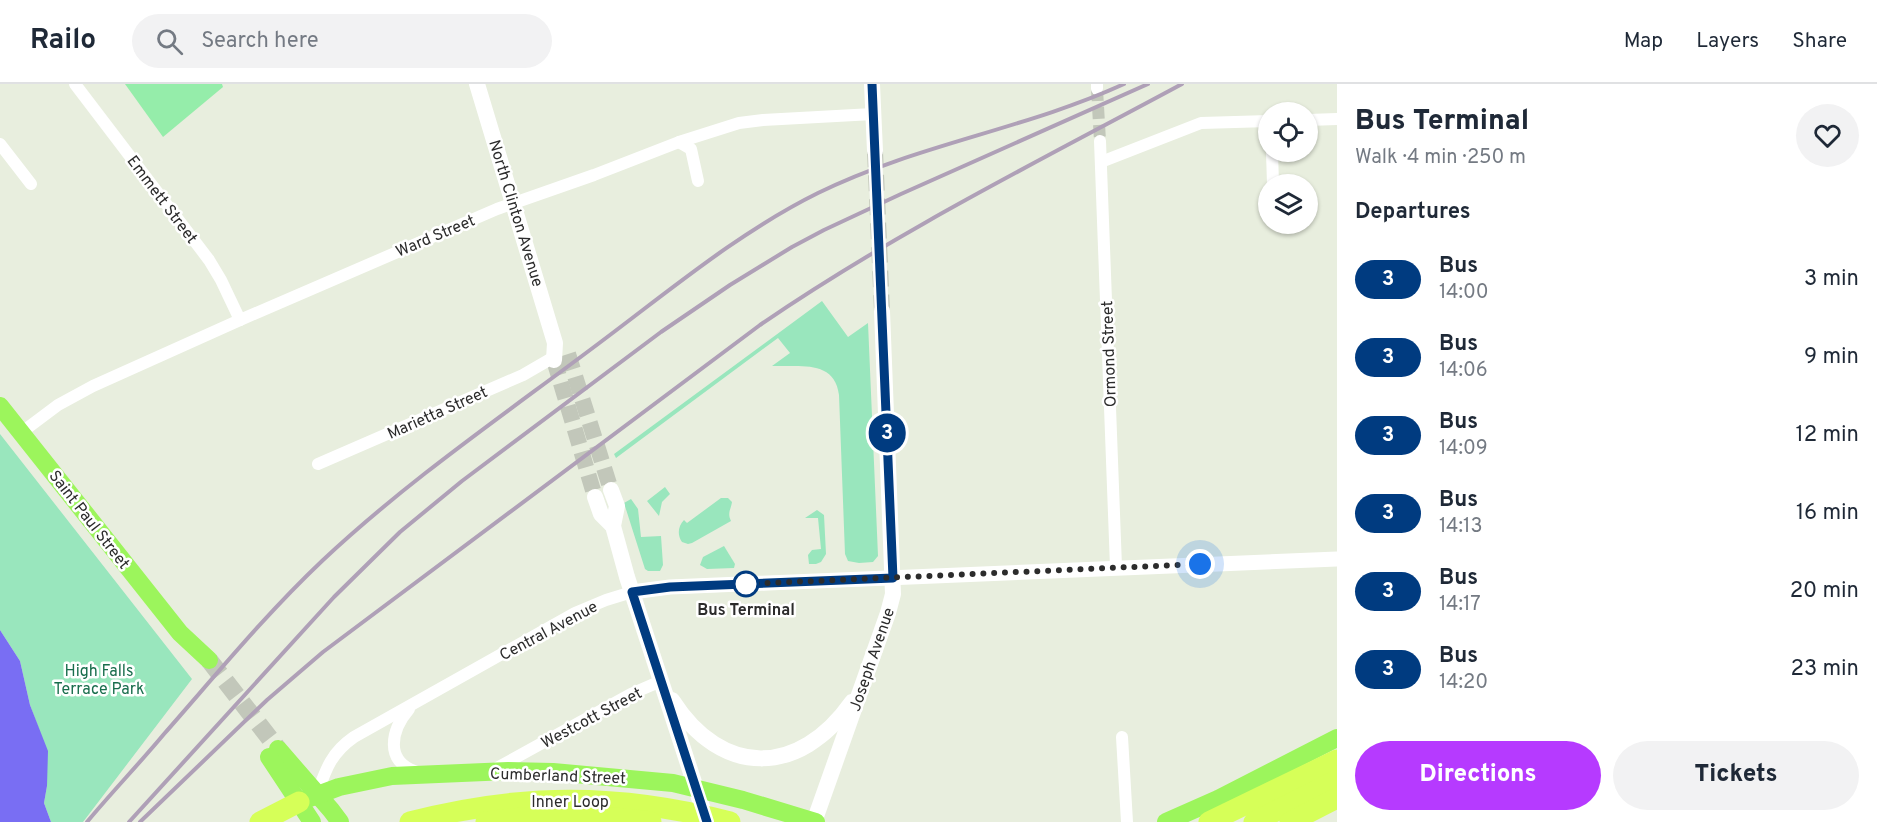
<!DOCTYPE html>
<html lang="en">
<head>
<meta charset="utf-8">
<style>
  :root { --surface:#fff; --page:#f2f2f3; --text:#1f2937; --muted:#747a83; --line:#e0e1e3; --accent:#b63aff }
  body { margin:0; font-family:Overpass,sans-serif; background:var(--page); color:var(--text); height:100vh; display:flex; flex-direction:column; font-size:22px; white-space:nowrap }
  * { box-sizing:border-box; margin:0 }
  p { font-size:20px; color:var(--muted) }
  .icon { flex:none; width:33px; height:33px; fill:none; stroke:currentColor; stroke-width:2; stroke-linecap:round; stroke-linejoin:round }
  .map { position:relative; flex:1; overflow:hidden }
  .side { display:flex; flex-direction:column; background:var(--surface); width:540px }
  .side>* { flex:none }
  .badge { padding:0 12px; border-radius:20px; font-size:21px; line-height:39px }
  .fabs { position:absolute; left:1258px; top:18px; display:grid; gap:12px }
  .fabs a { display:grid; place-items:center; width:60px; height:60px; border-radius:50%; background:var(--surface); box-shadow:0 2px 4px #0004; font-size:30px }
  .you { position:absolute; width:30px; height:30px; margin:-15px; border:4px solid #fff; border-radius:50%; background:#1a73e8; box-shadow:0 0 0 9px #1a73e833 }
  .map>.badge { position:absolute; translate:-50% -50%; box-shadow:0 0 0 3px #fff }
  h2 { padding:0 18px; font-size:22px; line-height:54px }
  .round { display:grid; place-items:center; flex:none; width:63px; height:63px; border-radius:32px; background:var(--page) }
  .headline { display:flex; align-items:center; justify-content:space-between; height:102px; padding:0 18px }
  h1 { font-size:28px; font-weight:800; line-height:45px }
  .cta { display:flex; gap:12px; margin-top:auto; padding:12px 18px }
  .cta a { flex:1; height:69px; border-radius:36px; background:var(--accent); color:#fff; font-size:24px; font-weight:800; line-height:69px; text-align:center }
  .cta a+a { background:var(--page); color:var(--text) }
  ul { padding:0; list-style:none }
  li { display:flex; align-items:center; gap:18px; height:78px; padding:0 18px }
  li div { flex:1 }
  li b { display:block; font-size:22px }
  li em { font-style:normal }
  li .badge { min-width:66px; font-weight:700; text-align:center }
  header { display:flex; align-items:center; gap:36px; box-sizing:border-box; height:84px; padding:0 30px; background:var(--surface); border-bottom:2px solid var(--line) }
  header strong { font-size:28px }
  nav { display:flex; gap:33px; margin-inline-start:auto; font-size:21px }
  .search { width:420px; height:54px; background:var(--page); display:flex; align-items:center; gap:15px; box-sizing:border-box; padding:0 21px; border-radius:33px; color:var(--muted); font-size:22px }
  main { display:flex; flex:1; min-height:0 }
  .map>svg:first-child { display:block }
  .green { fill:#99e6bd }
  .pitch { fill:#95edaa }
  .water { fill:#796ef3 }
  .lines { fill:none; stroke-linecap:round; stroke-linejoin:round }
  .minor-tunnel { stroke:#c2c7ba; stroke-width:12; stroke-dasharray:12 6; stroke-linecap:butt }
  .secondary-tunnel { stroke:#c2c7ba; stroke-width:16; stroke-dasharray:16 8; stroke-linecap:butt }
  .primary-tunnel { stroke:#c2c7ba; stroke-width:18; stroke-dasharray:18 9; stroke-linecap:butt }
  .minor { stroke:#fff; stroke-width:12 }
  .tertiary { stroke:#fff; stroke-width:15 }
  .secondary { stroke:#fff; stroke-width:16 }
  .primary { stroke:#9cf55c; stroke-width:18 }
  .motorway { stroke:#d6ff58; stroke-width:21 }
  .rail { stroke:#afa0b7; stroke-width:4 }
  .line-casing { stroke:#fff; stroke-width:14 }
  .line { stroke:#003b80; stroke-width:9 }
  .walk { stroke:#2c2c2c; stroke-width:6; stroke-dasharray:0 10.8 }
  .stop-dot { fill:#fff; stroke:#003b80; stroke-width:3 }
  .labels { text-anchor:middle; stroke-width:5; stroke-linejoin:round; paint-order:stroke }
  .street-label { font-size:16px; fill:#2c2c2c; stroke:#fff }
  .stop-label { font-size:16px; font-weight:bold; fill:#2c2c2c; stroke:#fff }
  .park-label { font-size:16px; fill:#186d4c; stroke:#fff }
</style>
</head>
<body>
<header>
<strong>Railo</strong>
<div class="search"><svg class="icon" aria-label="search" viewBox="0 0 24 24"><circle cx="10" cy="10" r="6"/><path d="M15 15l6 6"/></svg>Search here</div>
<nav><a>Map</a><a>Layers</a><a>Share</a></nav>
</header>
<main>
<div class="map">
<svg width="1337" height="738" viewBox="0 0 1337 738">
  <rect width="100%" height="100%" fill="#e8eede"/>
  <!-- green -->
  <g class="green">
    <path d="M822 217 848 253 868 239 878 472 873 478 859 479 848 477 845 470 839 311C835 275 798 283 772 282L790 269 778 254 616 374 614 370Z"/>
    <path d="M0 350 192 595 83 738H51L44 719 47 702V667L30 621 20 577 0 546Z"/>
    <path d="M665 403 670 410 662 418 659 432 647 417Z"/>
    <path d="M721 414H728L732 418C731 425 727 429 731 437L692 459 688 460 682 458C677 451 678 442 684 436L687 439Z"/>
    <path d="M631 415 638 425 641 453 661 452 663 481 660 487H648L645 485 624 419Z"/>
    <path d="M817 426 824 431 826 470 821 478 816 480H809L808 471 812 466 821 465 818 434H805Z"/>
    <path d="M724 462 735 480 734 484 707 485 700 481 703 473Z"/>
  </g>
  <!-- pitch -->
  <path class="pitch" d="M125 0H222L223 3 163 53Z"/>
  <!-- water -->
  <path class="water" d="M0 546 20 577 30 621 48 667 47 702 44 719 51 738H0Z"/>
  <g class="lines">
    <!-- minor-tunnel -->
    <path class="minor-tunnel" d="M1097 5 1100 57"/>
    <!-- secondary-tunnel -->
    <g class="secondary-tunnel">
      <path d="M875 67 882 227"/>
      <path d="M568 270 611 406"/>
      <path d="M554 276 595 413"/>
    </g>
    <!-- primary-tunnel -->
    <path class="primary-tunnel" d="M209 576 278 665"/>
    <!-- minor -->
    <g class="minor">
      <path d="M75 0 209 176 221 196 240 236"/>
      <path d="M1097 0V5"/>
      <path d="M1308 36 1337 35"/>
      <path d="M1100 57 1116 483"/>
      <path d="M679 58 691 65 698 97"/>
      <path d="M0 60 31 100"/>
      <path d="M1272 68 1273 100"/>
      <path d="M1101 78 1201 39 1269 37"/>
      <path d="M22 348 58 321 93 302 240 236 497 125 594 91 679 58 739 39 763 36 873 30"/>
      <path d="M318 380 523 291 554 273"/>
      <path d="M409 625C391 646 384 678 417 688"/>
      <path d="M1122 653 1127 738"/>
      <path d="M495 685 631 610 661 597"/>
      <path d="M317 710C326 685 331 669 354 653L575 529 606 516 632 508"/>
    </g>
    <!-- tertiary -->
    <path class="tertiary" d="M632 508 670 503 1337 475"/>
    <!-- secondary -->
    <g class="secondary">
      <path d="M477 0 555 259 554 276"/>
      <path d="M872 0 875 67"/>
      <path d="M611 406 617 422 613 442 627 493 707 738"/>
      <path d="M595 413 601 430 613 442"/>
      <path d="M672 616C722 694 799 693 852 618"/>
      <path d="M814 738 888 529 893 510 882 227"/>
    </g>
    <!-- primary -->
    <g class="primary">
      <path d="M0 322 180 549 209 576"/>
      <path d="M278 665 331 726 340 738"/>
      <path d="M269 673 312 738"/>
      <path d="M299 718 339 703 392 692 508 687 553 688 673 699 743 716 816 738"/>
      <path d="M1166 738 1218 715 1337 654"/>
    </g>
    <!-- motorway -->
    <g class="motorway">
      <path d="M260 738 299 718"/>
      <path d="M410 738C521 709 619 709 730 738"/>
      <path d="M486 738C541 730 596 730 651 738"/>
      <path d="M1209 738 1337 676"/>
      <path d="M1254 738 1337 696"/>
      <path d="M1290 738 1337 714"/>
    </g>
    <!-- rail -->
    <g class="rail">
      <path d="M87 738C112 708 139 680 164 650 216 591 265 531 322 477 407 397 505 330 598 260 669 207 739 148 818 109 915 61 1026 45 1124 0"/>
      <path d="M129 738 334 513 400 448 462 397 661 248 730 201 792 163 824 146 901 110 1148 0"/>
      <path d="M140 738 267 616 323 568 760 241C894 149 1039 77 1182 0"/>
    </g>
  </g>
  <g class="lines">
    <!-- line casing -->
    <g class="line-casing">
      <path id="line" d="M707 738 632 508 670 503 893 494 872 0"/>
    </g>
    <!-- line -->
    <use href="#line" class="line"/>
    <!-- walk -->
    <path class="walk" d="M746 500 1200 480"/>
  </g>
  <!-- markers -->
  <circle class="stop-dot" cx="746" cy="500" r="12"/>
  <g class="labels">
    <!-- street labels -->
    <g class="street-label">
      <text transform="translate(163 115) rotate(53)" y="6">Emmett Street</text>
      <text transform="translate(517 129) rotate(73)" y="6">North Clinton Avenue</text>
      <text transform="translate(435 151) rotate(-23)" y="6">Ward Street</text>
      <text transform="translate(1108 270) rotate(-92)" y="6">Ormond Street</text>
      <text transform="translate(437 328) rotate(-24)" y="6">Marietta Street</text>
      <text transform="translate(90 435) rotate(52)" y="6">Saint Paul Street</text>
      <text transform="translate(548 546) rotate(-28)" y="6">Central Avenue</text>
      <text transform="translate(871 575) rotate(-71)" y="6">Joseph Avenue</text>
      <text transform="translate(591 633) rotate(-28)" y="6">Westcott Street</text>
      <text transform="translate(558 691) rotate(2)" y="6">Cumberland Street</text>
      <text x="570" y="723">Inner Loop</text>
    </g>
    <!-- stop labels -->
    <g class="stop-label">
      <text x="746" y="531">Bus Terminal</text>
    </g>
    <!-- park labels -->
    <g class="park-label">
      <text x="99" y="592">High Falls<tspan x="99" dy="18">Terrace Park</tspan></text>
    </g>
  </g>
</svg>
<div class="fabs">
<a><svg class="icon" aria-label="locate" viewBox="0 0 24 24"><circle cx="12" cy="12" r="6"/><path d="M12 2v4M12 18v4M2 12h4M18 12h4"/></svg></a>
<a><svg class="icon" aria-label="layers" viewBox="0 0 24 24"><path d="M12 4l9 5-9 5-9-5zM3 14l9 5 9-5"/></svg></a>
</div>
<div class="you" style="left:1200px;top:480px"></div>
<b class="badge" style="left:887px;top:349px;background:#003b80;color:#fff">3</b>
</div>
<section class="side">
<div class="headline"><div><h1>Bus Terminal</h1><p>Walk · 4 min · 250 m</p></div><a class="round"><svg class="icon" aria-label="heart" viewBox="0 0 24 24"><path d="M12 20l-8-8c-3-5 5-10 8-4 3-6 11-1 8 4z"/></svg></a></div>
<h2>Departures</h2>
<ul>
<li><span class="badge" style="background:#003b80;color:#fff">3</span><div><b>Bus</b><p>14:00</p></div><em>3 min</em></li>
<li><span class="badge" style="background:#003b80;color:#fff">3</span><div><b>Bus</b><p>14:06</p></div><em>9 min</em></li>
<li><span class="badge" style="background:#003b80;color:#fff">3</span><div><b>Bus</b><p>14:09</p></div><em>12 min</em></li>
<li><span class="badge" style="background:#003b80;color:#fff">3</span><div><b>Bus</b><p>14:13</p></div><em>16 min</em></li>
<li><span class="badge" style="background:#003b80;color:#fff">3</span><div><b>Bus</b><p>14:17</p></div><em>20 min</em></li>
<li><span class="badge" style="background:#003b80;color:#fff">3</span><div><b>Bus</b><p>14:20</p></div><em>23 min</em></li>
</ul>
<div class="cta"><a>Directions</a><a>Tickets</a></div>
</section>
</main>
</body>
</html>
